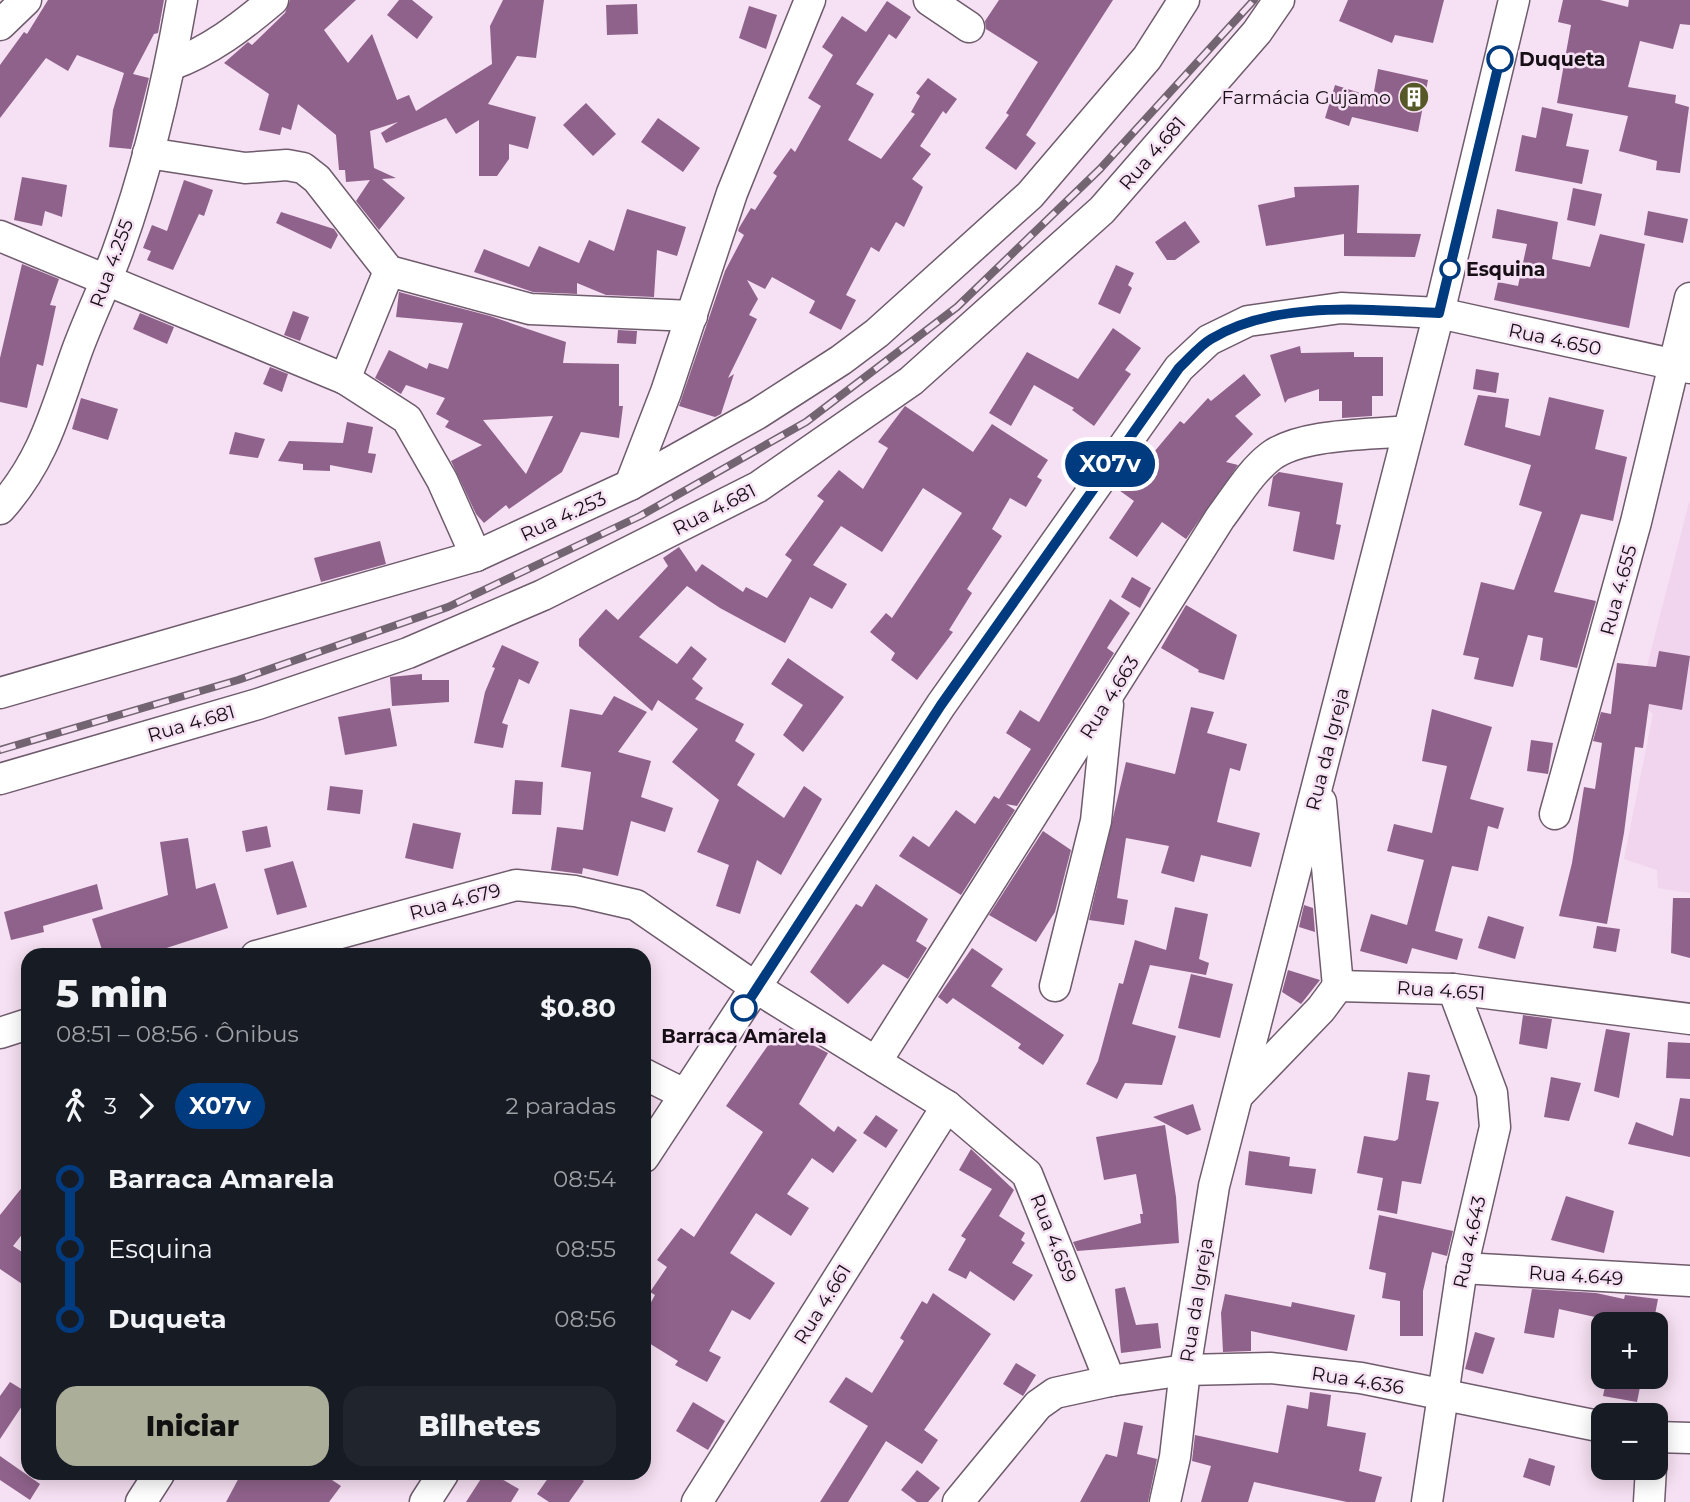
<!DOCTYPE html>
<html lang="pt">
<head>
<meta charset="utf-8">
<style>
  :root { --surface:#171b24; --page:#20242c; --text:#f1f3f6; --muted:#9ea1a6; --accent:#abae99 }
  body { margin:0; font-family:Montserrat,sans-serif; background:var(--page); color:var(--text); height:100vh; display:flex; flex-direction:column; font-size:26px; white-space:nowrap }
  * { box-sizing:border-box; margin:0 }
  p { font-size:23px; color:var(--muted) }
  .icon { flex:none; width:38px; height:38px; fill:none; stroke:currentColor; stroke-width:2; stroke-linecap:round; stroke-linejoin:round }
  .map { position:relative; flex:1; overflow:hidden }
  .details { position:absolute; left:21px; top:948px; width:630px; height:532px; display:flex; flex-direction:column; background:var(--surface); border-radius:21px; box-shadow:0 4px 18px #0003 }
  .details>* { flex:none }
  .badge { padding:0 14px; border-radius:23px; font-size:24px; line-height:46px }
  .fabs { position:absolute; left:1591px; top:1312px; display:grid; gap:14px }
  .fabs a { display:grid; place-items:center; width:77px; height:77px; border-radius:14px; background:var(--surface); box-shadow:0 4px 18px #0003; font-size:35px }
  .map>.badge { position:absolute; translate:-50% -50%; box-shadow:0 0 0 4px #fff }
  .legs { display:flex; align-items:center; gap:10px; height:77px; padding:0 35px; font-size:23px }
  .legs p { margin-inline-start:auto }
  .head { display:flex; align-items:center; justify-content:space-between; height:119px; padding:0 35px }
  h1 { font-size:38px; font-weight:800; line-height:52px }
  .cta { display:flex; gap:14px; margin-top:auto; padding:14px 35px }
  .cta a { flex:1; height:80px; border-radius:21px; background:var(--accent); color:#111; font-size:28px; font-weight:800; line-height:80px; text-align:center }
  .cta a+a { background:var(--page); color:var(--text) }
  ul { padding:0 35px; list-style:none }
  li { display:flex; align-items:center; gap:24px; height:70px; font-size:26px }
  li i { display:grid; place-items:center; width:10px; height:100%; margin:0 9px; background:currentColor }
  li i::after { content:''; width:18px; height:18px; margin:-9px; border:5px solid; border-radius:50%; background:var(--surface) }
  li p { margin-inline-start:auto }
  li:first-child i { background:linear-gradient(#0000 50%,currentColor 0) }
  li:last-child i { background:linear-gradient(currentColor 50%,#0000 0) }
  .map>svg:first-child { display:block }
  .built { fill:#f1d5ee }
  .building { fill:#8f628b; fill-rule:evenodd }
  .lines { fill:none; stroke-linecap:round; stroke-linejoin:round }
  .minor-casing { stroke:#6e5b6c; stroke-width:33 }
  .minor { stroke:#fff; stroke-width:30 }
  .rail-casing { stroke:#726470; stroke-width:8 }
  .rail { stroke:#f6e0f3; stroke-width:5; stroke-dasharray:16; stroke-linecap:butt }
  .line-1-casing { stroke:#fff; stroke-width:16 }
  .line-1 { stroke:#003b80; stroke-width:10 }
  .stop-1-dot { fill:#fff; stroke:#003b80; stroke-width:3.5 }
  .labels { text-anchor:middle; stroke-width:5; stroke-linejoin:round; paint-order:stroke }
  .stop-label { font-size:19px; font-weight:bold; fill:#160f15; stroke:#f6e0f3; text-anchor:start }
  .poi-label { font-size:19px; fill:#160f15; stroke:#f6e0f3; text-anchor:end }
  .street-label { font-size:19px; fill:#160f15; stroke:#f6e0f3 }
</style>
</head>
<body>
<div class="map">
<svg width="1690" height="1502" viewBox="0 0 1690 1502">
  <rect width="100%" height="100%" fill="#f6e0f3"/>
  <!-- built -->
  <path class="built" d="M1690 499V893L1658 888 1657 870 1624 859 1653 714 1638 701Z"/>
  <!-- building -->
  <g class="building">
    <path d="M48 0H164L158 33 154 34 133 74 149 78 131 149 109 147 113 110 124 73 77 55 68 71 46 58 0 118V65L24 32 27 34Z"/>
    <path d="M290 0H356L324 30 348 63 372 34 397 100 409 95 416 111 492 64 490 26 503 0H544L536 58 517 56 488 104 536 117 528 149 509 144V159L497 176H479V120L456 134 446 118 386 143 381 133 398 122 370 131 374 168 396 178 382 179 405 198 379 230 356 201 370 180 346 182 345 170H339L336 135 298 104 291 130 282 127 280 135 259 130 269 94 224 63 248 42 252 45 285 13Z"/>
    <path d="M399 0H412L433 17 417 39 387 15Z"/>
    <path d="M999 0H1113L1026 135 1036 143 1016 170 985 148 1009 115 1006 113 1038 62 986 29 985 21Z"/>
    <path d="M1348 0H1444L1433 43 1395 35 1392 43 1339 21Z"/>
    <path d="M1563 0H1600L1628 7 1629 0H1690V25L1680 24 1673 49 1640 41 1628 87 1676 95 1675 103 1689 107 1680 173 1656 170 1657 161 1619 151 1628 116 1557 103 1571 25 1558 22Z"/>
    <path d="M887 1 911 17 896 39 889 34 856 84 874 94 848 140 881 159 915 114 911 112 920 96 916 93 928 78 957 99 946 114 943 111 920 146 931 154 912 179 923 187 904 227 896 222 879 252 871 247 846 295 856 300 841 330 809 313 815 301 772 277 765 289 747 280 758 299 749 315 757 319 728 378 734 374 721 414 715 417 679 406 725 271 744 235 738 231 739 228 751 208 755 210 777 176 773 173 791 148 795 152 821 106 808 98 833 55 822 47 842 16 866 32Z"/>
    <path d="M637 4 638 34 607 35 606 5Z"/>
    <path d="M749 6 777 15 766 49 739 38Z"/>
    <path d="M1378 69 1428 80 1418 132 1352 117 1349 126 1325 118 1335 85 1373 97Z"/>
    <path d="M586 103 616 134 593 156 563 125Z"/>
    <path d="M1542 107 1573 114 1566 146 1589 150 1582 184 1515 171 1522 135 1536 138Z"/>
    <path d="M658 118 700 148 683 172 641 142Z"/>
    <path d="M22 177 67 185 62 217 45 211 42 226 14 220Z"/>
    <path d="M184 180 213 190 204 216 199 214 173 270 147 260 151 251 143 248 152 225 167 231Z"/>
    <path d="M1359 185 1357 233 1421 234 1415 257 1344 256V234L1266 246 1258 205 1295 197 1294 187Z"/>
    <path d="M1573 188 1602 194 1595 226 1567 220Z"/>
    <path d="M627 209 686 227 677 256 657 250 654 297 606 295 577 283V294L533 292 474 272 484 249 529 267 539 246 579 263 589 240 614 251Z"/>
    <path d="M1497 209 1558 222 1552 259 1590 267 1600 234 1645 244 1629 328 1494 300 1498 282 1518 286 1527 244 1492 238Z"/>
    <path d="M1648 211 1688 219 1683 243 1644 235Z"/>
    <path d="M281 212 334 229 338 235 331 249 276 223Z"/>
    <path d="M1185 221 1200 242 1175 260H1167L1155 242Z"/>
    <path d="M22 264 59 279 50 305 56 306 43 366 37 364 27 408 0 402V358Z"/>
    <path d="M1116 265 1134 273 1128 285 1132 288 1120 314 1098 304Z"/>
    <path d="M399 292 490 316 566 342 563 363 619 364V406H623L619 438 581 432 562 472 509 509 506 505 484 523 476 514 451 461 482 445 445 427 449 421 436 414 445 398 406 385 401 394 375 378 389 350 427 369 429 363 448 369 463 323 396 317ZM553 416 526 474 483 420Z"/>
    <path d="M293 311 309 317 300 341 284 335Z"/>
    <path d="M140 313 174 327 167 344 133 329Z"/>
    <path d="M1113 328 1141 348 1125 370 1131 374 1094 426 1072 410 1074 408 1034 385 1011 426 989 413 1027 352 1078 379Z"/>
    <path d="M618 330 637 331 636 344 617 343Z"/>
    <path d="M1300 346 1301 353 1354 352V357H1383V396H1372V416L1342 418V401H1319V389L1288 399 1285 403 1270 355Z"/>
    <path d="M270 367 288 374 282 392 263 384Z"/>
    <path d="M1476 369 1499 373 1496 393 1473 389Z"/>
    <path d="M1244 374 1261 395 1235 416 1253 434 1226 462 1238 465 1186 539 1162 522 1137 557 1109 538 1134 501 1116 488 1120 481 1150 448 1154 452 1180 421 1184 424 1208 398 1211 401Z"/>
    <path d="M1478 395 1509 399 1505 427 1540 436 1549 397 1604 410 1595 449 1627 457 1613 521 1581 514 1554 592 1596 601 1577 668 1540 660 1543 638 1528 635 1513 687 1474 679 1479 658 1463 655 1481 582 1514 590 1542 512 1519 505 1531 465 1464 445Z"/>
    <path d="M81 398 118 409 108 440 72 429Z"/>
    <path d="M905 406 973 452 992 424 1048 460 1037 477 1042 480 1026 507 1010 498 992 529 1002 536 967 589 972 593 949 630 953 632 917 680 891 660 895 653 870 632 886 613 892 618 962 513 923 488 882 552 841 526 813 565 847 584 832 609 810 597 785 643 720 608 687 586 639 637 677 664 691 646 707 659 692 679 703 688 695 699 744 724 735 741 755 754 737 785 784 818 804 786 822 799 781 875 757 860 740 914 716 906 729 865 697 852 719 800 672 762 698 729 658 700 652 711 579 646V639L606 609 618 620 668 566 663 558 679 547 696 572 702 564 743 592 746 587 767 598 792 560 785 555 824 501 817 496 839 470 863 489 888 448 878 442Z"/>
    <path d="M347 422 373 427 368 453 376 454 372 473 330 465V471L303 470V464L278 461 289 441 343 443Z"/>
    <path d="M235 432 265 439 258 458 229 454Z"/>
    <path d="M1279 472 1343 483 1336 524 1341 525 1334 560 1293 551 1300 512 1268 506 1273 477Z"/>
    <path d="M380 541 386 564 321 582 314 558Z"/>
    <path d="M1132 577 1151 588 1140 608 1121 597Z"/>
    <path d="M1110 599 1130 613 1107 648 1114 653 1017 806 1006 804 1015 810 961 895 899 856 913 836 929 847 956 810 975 824 994 796 999 799 1031 749 1006 733 1020 710 1039 722Z"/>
    <path d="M1186 605 1237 635 1224 680 1198 672 1199 670 1161 648Z"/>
    <path d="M502 645 539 662 529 684 519 679 502 723 508 725 503 748 474 743 485 692 495 668 492 667Z"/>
    <path d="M1659 651 1690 656 1682 710 1649 704 1643 748 1635 747 1624 833 1607 924 1559 916 1572 863 1584 787 1595 789 1602 743 1593 741 1601 712 1611 714 1617 663 1656 667Z"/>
    <path d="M788 658 844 697 803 752 783 735 803 705 771 684Z"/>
    <path d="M422 674V680H449V702L392 706 390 677Z"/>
    <path d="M614 696 647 712 618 752 651 761 641 797 673 808 665 832 631 821 618 876 583 868 582 874 551 870 557 827 583 830 591 772 561 767 570 709 602 715Z"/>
    <path d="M1191 707 1214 712 1207 733 1247 744 1240 771 1230 768 1217 822 1260 833 1251 867 1201 855 1194 882 1161 873 1169 846 1126 838 1117 898 1128 900 1124 925 1089 920 1126 762 1175 774Z"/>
    <path d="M390 708 397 746 345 755 338 717Z"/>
    <path d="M1432 709 1492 727 1470 799 1504 808 1498 829 1488 826 1478 871 1452 866 1435 931 1463 939 1457 960 1412 948 1407 964 1360 951 1371 914 1407 925 1424 860 1387 851 1394 824 1432 833 1447 766 1422 761Z"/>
    <path d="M1531 740 1553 743 1548 774 1527 771Z"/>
    <path d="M515 780 543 782 541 815 512 814Z"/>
    <path d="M330 786 363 790 360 814 327 810Z"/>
    <path d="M413 823 461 833 453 869 405 858Z"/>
    <path d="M267 826 271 847 246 852 242 831Z"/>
    <path d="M1043 831 1071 850 1055 912 1036 942 989 915Z"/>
    <path d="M188 838 196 889 215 883 228 928 142 956H104L92 919 168 895 160 842Z"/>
    <path d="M293 861 307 907 277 915 264 869Z"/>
    <path d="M97 884 103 909 43 926 44 932 11 940 4 912Z"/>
    <path d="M876 884 928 919 916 941 927 948 908 979 883 964 848 1004 810 972 856 904 862 907Z"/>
    <path d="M1673 898H1690V958L1671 953Z"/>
    <path d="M1304 905 1313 908 1315 932 1299 927Z"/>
    <path d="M1175 907 1208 914 1199 959 1209 963 1206 975 1150 965 1132 1024 1176 1036 1162 1085 1125 1083 1117 1099 1086 1084 1098 1061 1119 983 1123 984 1135 940 1166 950Z"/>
    <path d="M1488 916 1524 927 1515 959 1478 948Z"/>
    <path d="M1597 926 1620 929 1616 952 1593 948Z"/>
    <path d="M972 948 1003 969 991 986 1064 1035 1043 1065 1018 1048 1021 1044 953 998 947 1004 938 997Z"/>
    <path d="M1288 970 1320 980 1301 1004 1282 992Z"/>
    <path d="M1191 974 1233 984 1220 1038 1178 1028Z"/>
    <path d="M1523 1015 1552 1019 1547 1049 1519 1044Z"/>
    <path d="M780 1028 828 1053 799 1104 834 1132 838 1126 857 1140 833 1173 812 1158 787 1194 809 1208 791 1236 756 1213 730 1253 775 1283 750 1320 732 1310 709 1351 721 1357 707 1382 675 1365 678 1361 644 1340V1315L655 1295 650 1292 667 1267 657 1260 681 1228 694 1237 763 1132 726 1106Z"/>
    <path d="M1606 1029 1630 1033 1619 1098 1594 1091Z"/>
    <path d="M1668 1042 1690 1043V1079L1666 1078Z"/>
    <path d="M1408 1072 1430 1075 1426 1100 1439 1102 1421 1184 1402 1181 1397 1214 1377 1210 1383 1178 1357 1173 1364 1136 1395 1141 1398 1139Z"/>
    <path d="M1551 1077 1581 1083 1569 1121 1544 1117Z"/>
    <path d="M1680 1098 1690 1099V1157L1628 1144 1636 1122 1673 1136Z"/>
    <path d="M1193 1104 1201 1130 1187 1135 1153 1117Z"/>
    <path d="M876 1115 898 1130 886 1148 863 1133Z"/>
    <path d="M1165 1125 1176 1197 1179 1243 1077 1251 1073 1242 1141 1223 1140 1214H1143L1136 1174 1104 1180 1096 1137Z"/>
    <path d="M971 1149 1014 1190 999 1216 1025 1233 1021 1240 1025 1243 1012 1263 1033 1275 1014 1301 970 1271 966 1279 948 1270 966 1239 961 1236 992 1189 959 1170Z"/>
    <path d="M1249 1151 1290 1157 1289 1166 1316 1169 1312 1194 1245 1185Z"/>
    <path d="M28 1180V1227L13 1246 28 1256V1288L0 1269V1215Z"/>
    <path d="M1566 1196 1614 1211 1604 1253 1551 1240Z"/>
    <path d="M1379 1215 1453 1231 1447 1256 1432 1252 1423 1291V1336H1400V1301L1382 1298 1386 1273 1369 1269Z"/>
    <path d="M1125 1287 1136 1325 1158 1323 1161 1348 1121 1353 1115 1289Z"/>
    <path d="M1532 1289 1596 1293 1624 1299 1625 1295 1658 1299 1653 1325H1631L1559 1309 1554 1338 1524 1333Z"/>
    <path d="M933 1293 991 1334 924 1430 938 1440 922 1464 886 1441 848 1502H820L868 1426 829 1402 846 1377 872 1393 904 1341 900 1338 922 1301 927 1304Z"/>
    <path d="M1225 1294 1291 1307 1292 1302 1355 1315 1347 1351 1251 1331V1351L1223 1352 1221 1313Z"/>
    <path d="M1475 1332 1495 1338 1483 1374 1465 1369Z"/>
    <path d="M1016 1363 1036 1375 1023 1396 1003 1384Z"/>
    <path d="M1607 1377H1642L1637 1402 1603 1396Z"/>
    <path d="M10 1382 28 1393V1397L0 1439V1396Z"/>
    <path d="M1310 1392 1331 1395 1327 1426 1366 1433 1359 1471 1382 1477 1375 1502H1347L1254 1482 1248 1502H1201L1211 1466 1192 1461 1195 1435 1278 1453 1287 1405 1308 1409Z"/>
    <path d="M693 1402 725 1421 708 1450 676 1431Z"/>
    <path d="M1124 1422 1143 1426 1137 1454 1157 1459 1148 1502H1080L1106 1454 1117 1457Z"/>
    <path d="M0 1456 40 1484 30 1500 0 1480Z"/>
    <path d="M1529 1458 1555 1466 1550 1486 1523 1477Z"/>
    <path d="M917 1470 940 1488 928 1502H917L901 1490Z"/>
    <path d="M241 1474H323L341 1486 329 1502H226Z"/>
    <path d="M484 1474H493L519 1489 511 1502H466Z"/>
    <path d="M551 1474H573L584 1481 569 1502H549L537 1494Z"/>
  </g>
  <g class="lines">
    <!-- minor casing -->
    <g class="minor-casing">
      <g id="minor">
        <path d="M929 0 969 27"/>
        <path d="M0 25 26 0"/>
        <path d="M171 65C210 51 241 27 273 0"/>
        <path d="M148 153 245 168 287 165 303 168 317 179 389 271 530 309 692 316"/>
        <path d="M0 236 345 379 407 419 442 480 476 556"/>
        <path d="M345 379 389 271"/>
        <path d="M630 485 666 392 732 193 810 0"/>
        <path d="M0 509C45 459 56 408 78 348 90 316 105 285 117 253 147 171 167 86 182 0"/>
        <path d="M0 693 476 556 630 485 757 414 841 360 877 333 1030 195 1147 58 1184 0"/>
        <path d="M0 779 258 704 408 653 543 595 758 487 911 381 1102 210 1257 32 1279 0"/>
        <path d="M1321 802 1338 986"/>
        <path d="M1555 814 1636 522 1690 298"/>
        <path d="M256 956 516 885 575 891 636 905 758 989 947 1106 1027 1174 1110 1381 1055 1393 1038 1405 958 1502"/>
        <path d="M1055 986 1096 821 1108 705"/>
        <path d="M1338 986 1453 989 1690 1019"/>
        <path d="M0 1033 28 1024"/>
        <path d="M876 1062 1220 518C1236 497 1250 472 1271 456 1302 433 1370 435 1408 431"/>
        <path d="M644 1074 684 1094"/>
        <path d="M1241 1092 1321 1009 1338 986"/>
        <path d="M644 1157 941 705 1179 368 1209 340 1248 321 1341 308 1439 313 1690 368"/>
        <path d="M1462 1268 1690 1281"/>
        <path d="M1110 1381 1185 1370 1270 1368 1361 1378 1603 1427"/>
        <path d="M1656 1437 1690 1438"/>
        <path d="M141 1502 159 1474"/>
        <path d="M425 1502 443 1474"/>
        <path d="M697 1502 947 1106"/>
        <path d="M1165 1502 1175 1457 1185 1370 1214 1186 1439 313 1514 0"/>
        <path d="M1427 1502 1462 1268 1495 1127 1492 1093 1453 989"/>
        <path d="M1649 1502 1651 1468"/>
      </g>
    </g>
    <!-- minor -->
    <use href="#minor" class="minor"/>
    <!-- rail casing -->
    <g class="rail-casing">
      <path id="rail" d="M0 750 238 680 448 607 640 516 806 422 957 307 1100 169 1254 0"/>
    </g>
    <!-- rail -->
    <use href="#rail" class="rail"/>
  </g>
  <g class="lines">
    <!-- line-1 casing -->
    <g class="line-1-casing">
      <path id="line-1" d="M744 1008 941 705 1179 368C1189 359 1199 346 1211 339 1275 300 1367 310 1439 313L1500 59"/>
    </g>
    <!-- line-1 -->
    <use href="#line-1" class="line-1"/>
  </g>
  <!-- icons -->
  <defs>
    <g id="building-disc" transform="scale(1.575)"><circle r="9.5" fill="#565927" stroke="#f6e0f3"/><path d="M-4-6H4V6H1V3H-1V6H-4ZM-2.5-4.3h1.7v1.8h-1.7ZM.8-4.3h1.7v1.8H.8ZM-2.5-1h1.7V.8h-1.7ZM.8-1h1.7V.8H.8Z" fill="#fff"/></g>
  </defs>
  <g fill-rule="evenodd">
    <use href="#building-disc" x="1414" y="97"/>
  </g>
  <!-- markers -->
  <g class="stop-1-dot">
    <circle cx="1500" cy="59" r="12"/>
    <circle cx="1450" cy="269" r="9"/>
    <circle cx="744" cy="1008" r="12"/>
  </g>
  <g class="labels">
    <!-- stop labels -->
    <g class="stop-label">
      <text x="1519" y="66">Duqueta</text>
      <text x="1466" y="276">Esquina</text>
      <text x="744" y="1043" text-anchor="middle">Barraca Amarela</text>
    </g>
    <!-- poi labels -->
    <g class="poi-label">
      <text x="1391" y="104">Farmácia Gujamo</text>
    </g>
    <!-- street labels -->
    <g class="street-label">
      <text transform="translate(1152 153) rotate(-49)" y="7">Rua 4.681</text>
      <text transform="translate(111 263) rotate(-70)" y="7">Rua 4.255</text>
      <text transform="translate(1555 339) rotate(12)" y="7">Rua 4.650</text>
      <text transform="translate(714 509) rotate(-27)" y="7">Rua 4.681</text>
      <text transform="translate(563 516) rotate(-25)" y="7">Rua 4.253</text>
      <text transform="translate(1618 590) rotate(-75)" y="7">Rua 4.655</text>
      <text transform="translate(1109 697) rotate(-58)" y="7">Rua 4.663</text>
      <text transform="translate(191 723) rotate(-16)" y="7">Rua 4.681</text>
      <text transform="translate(1327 749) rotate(-76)" y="7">Rua da Igreja</text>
      <text transform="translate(455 901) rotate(-15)" y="7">Rua 4.679</text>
      <text transform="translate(1441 990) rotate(4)" y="7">Rua 4.651</text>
      <text transform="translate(1054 1238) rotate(68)" y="7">Rua 4.659</text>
      <text transform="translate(1469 1242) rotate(-78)" y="7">Rua 4.643</text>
      <text transform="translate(1576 1275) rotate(4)" y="7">Rua 4.649</text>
      <text transform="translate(1196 1300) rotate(-81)" y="7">Rua da Igreja</text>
      <text transform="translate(822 1304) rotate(-58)" y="7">Rua 4.661</text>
      <text transform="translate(1358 1380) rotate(9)" y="7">Rua 4.636</text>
    </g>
  </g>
</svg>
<div class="fabs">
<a>+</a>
<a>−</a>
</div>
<b class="badge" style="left:1110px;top:464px;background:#003b80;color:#fff">X07v</b>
<section class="details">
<div class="head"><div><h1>5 min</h1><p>08:51 – 08:56 · Ônibus</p></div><b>$0.80</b></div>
<div class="legs"><svg class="icon" aria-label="walk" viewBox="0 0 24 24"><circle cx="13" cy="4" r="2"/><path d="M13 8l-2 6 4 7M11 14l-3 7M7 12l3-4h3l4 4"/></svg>3<svg class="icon" aria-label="forward" viewBox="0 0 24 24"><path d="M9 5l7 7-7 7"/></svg><b class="badge" style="background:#003b80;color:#fff">X07v</b><p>2 paradas</p></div>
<ul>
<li><i style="color:#003b80"></i><b>Barraca Amarela</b><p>08:54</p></li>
<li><i style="color:#003b80"></i><span>Esquina</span><p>08:55</p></li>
<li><i style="color:#003b80"></i><b>Duqueta</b><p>08:56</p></li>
</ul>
<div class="cta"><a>Iniciar</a><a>Bilhetes</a></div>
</section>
</div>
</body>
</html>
